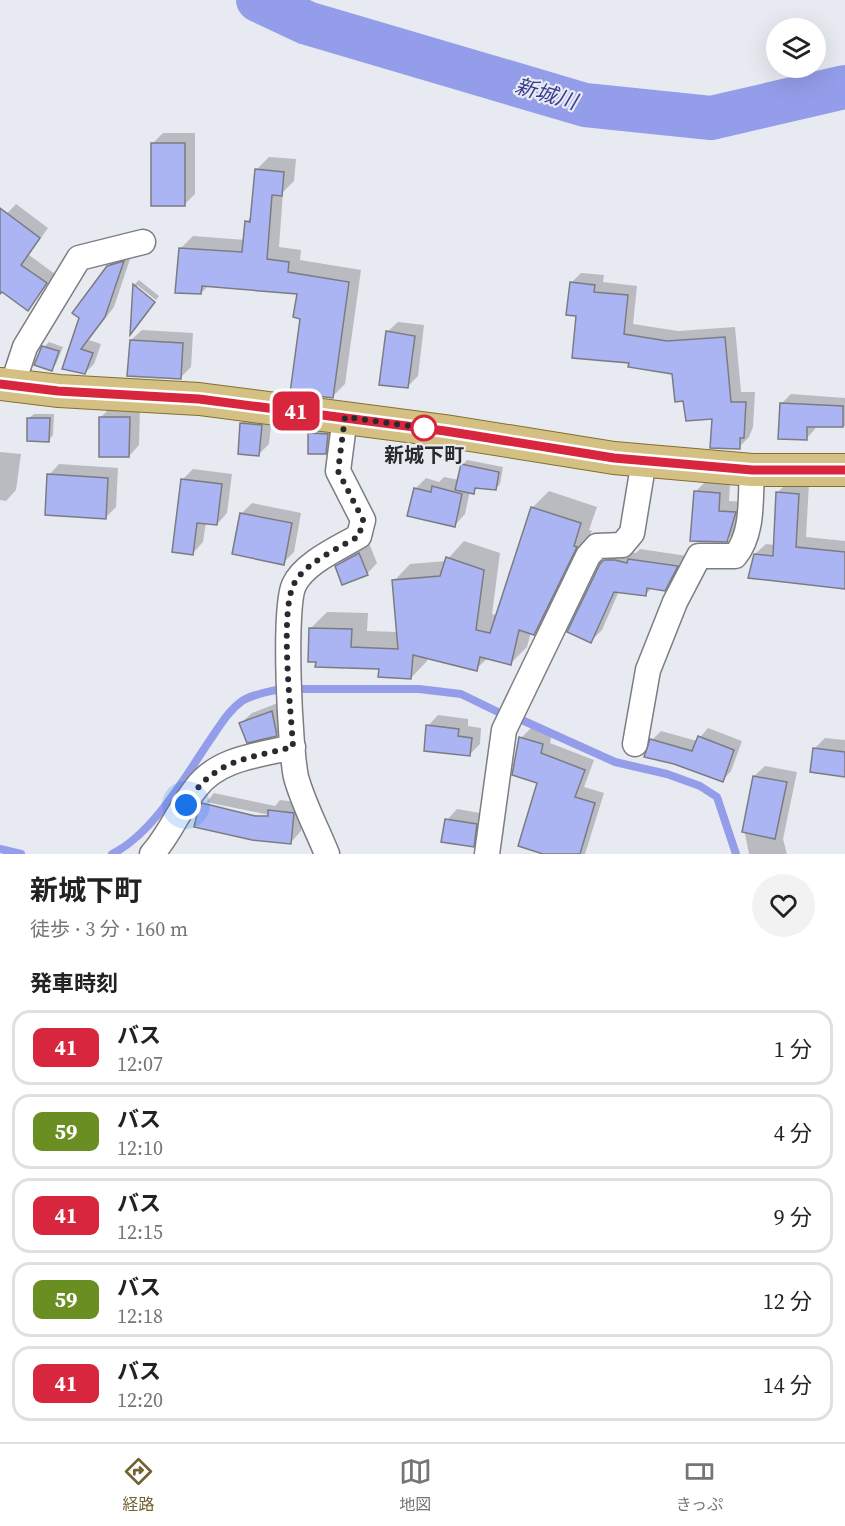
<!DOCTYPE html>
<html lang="ja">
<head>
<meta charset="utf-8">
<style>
  :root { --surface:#fff; --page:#f2f2f2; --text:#222; --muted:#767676; --line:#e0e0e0; --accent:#736330 }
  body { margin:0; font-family:"Source Serif 4","Noto Sans JP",serif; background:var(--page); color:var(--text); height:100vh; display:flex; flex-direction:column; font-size:22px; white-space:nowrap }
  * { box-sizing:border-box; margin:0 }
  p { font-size:20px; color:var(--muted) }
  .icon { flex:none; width:33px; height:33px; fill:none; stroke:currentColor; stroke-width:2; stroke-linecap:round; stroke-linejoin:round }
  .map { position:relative; height:854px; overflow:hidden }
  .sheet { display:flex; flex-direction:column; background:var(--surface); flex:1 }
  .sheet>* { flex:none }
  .badge { padding:0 12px; border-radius:9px; font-size:21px; line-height:39px }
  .fabs { position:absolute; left:766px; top:18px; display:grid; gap:12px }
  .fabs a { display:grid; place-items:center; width:60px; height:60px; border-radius:50%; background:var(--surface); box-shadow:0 6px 24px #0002; font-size:30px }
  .you { position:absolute; width:30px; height:30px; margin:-15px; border:4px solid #fff; border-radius:50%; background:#1a73e8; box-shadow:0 0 0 9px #1a73e833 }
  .map>.badge { position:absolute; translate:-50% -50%; box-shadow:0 0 0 3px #fff }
  h2 { padding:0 30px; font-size:22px; line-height:54px }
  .round { display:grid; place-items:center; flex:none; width:63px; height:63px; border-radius:32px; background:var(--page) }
  .head { display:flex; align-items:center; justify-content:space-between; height:102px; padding:0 30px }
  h1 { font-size:28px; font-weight:700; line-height:45px }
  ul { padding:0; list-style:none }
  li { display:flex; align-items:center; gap:18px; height:75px; margin:0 12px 9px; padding:0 18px; border:3px solid var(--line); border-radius:18px }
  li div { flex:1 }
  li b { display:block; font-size:22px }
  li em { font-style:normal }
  li .badge { min-width:66px; font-weight:700; text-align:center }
  .dock { display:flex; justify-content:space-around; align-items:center; height:84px; border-top:2px solid var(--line); background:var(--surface); font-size:16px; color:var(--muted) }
  .dock a { display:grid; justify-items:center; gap:3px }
  .dock .active { color:var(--accent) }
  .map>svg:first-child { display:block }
  .shadow { fill:#0003; fill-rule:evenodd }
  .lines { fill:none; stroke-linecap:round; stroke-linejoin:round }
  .stream { stroke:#949de9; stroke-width:8 }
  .river { stroke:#949de9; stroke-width:44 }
  .building { fill:#acb5f3; stroke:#7b7c82; stroke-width:1.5 }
  .minor-casing { stroke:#7c7d83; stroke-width:27 }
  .major-casing { stroke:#84702e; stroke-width:34 }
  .minor { stroke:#fff; stroke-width:24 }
  .major { stroke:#d3c082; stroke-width:32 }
  .line-casing { stroke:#fff; stroke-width:14 }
  .line { stroke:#d7263d; stroke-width:9 }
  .walk { stroke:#292a2d; stroke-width:6; stroke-dasharray:0 10.8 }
  .stop-dot { fill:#fff; stroke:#d7263d; stroke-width:3 }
  .labels { text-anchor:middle; stroke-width:4.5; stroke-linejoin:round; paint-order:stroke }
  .stop-label { font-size:20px; font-weight:bold; fill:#292a2d; stroke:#e8eaf1 }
  .water-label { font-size:21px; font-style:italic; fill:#3a3b93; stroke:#e8eaf1 }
</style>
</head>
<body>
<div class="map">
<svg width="845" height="854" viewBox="0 0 845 854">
  <rect width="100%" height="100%" fill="#e8eaf1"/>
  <!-- shadow -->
  <g class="shadow">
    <path d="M163 133H195V194L184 205 153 143Z"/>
    <path d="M269 157 296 159 294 181 283 192 279 247 301 250 300 260 361 270 345 384 332 397 301 317 299 292 209 285 201 293 180 249 193 236 245 240 246 222 252 216 257 169Z"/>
    <path d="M16 204 48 228 29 255 55 274 27 309 0 289V221Z"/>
    <path d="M132 253 114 307 89 340 101 344 94 364 85 373 63 368 108 267 118 257Z"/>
    <path d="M581 273 604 275 603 282 637 286 633 324 678 331 735 327 741 392H755L753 427 749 437 739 447 713 417 685 400 673 373 630 362 577 315 571 283Z"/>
    <path d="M139 280 159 296 156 300 137 285 132 331 134 285Z"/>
    <path d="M398 322 424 325 418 376 407 387 387 332Z"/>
    <path d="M142 330 193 333 191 367 180 378 131 340Z"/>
    <path d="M49 342 63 347 56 364 51 369 44 347Z"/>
    <path d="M791 394 845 398V426L816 425 815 429 806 439 782 403Z"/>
    <path d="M111 407H140L139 445 129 456 100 418Z"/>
    <path d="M252 413 272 415 269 444 259 454 242 423Z"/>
    <path d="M34 414H54L53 435 49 440 29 418Z"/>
    <path d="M315 429 333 430 330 448 325 453 310 434Z"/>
    <path d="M0 452 21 454 16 490 6 501 0 500Z"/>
    <path d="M467 460 503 467 500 484 495 489 479 487 473 492 470 491 465 514 455 525 415 489 426 478 439 482 444 477 459 480 462 465Z"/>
    <path d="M59 464 118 468 116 507 106 517 49 475Z"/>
    <path d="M193 469 232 474 227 513 217 524 206 522 203 542 193 553 182 480Z"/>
    <path d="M706 481 730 483 729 501 745 502 738 529 727 540 695 492Z"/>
    <path d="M788 482 809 483 806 537 845 541V588L755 554 766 544 775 545 777 493Z"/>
    <path d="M549 491 597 507 589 530 592 531 550 617 534 633 531 632 527 647 511 663 488 658 476 669 428 657 427 661 411 678 381 667 311 628 327 612 368 613 367 631 398 632 394 581 410 564 446 561 464 541 500 553 492 614 497 615 532 508Z"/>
    <path d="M252 503 301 513 294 552 283 563 241 514Z"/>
    <path d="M369 543 377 563 367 574 336 567 347 556Z"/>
    <path d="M640 549 687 556 675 578 664 589 653 587 645 595 619 591 602 630 591 641 605 561 616 550 636 553Z"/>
    <path d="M283 701 287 724 276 735 241 723 252 713Z"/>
    <path d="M438 715 468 719V726L481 728 480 744 469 755 428 726Z"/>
    <path d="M531 728 552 734 550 743 594 760 584 787 604 793 585 854H548L538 782 521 738Z"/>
    <path d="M708 728 742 741 731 771 723 780 652 740 661 731 697 741Z"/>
    <path d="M825 738 845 740V776L815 748Z"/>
    <path d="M765 766 797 772 783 839 787 854H749L744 829 754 776Z"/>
    <path d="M214 793 275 806 280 800 303 803 301 831 291 842 252 839 196 826 199 811ZM206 802 275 816V819L206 805Z"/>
    <path d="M457 809 486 814 484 835 473 846 447 820Z"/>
  </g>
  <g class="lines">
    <!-- stream -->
    <g class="stream">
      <path d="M302 689H419L461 694 498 712"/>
      <path d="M524 721 615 762 667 774 700 786 717 797 736 854"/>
      <path d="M0 849 21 854"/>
      <path d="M112 854C153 834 185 777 210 740 219 727 228 711 242 701 253 694 268 692 281 689"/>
    </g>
    <!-- river -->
    <path class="river" d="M258 0 307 23 585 105 711 118 845 87"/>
  </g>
  <!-- building -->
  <g class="building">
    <rect x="151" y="143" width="34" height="63"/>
    <path d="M255 169 284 172 282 196 272 195 267 259 289 262 288 272 349 282 333 398 290 393 300 319 293 317 297 294 202 286 201 294 175 293 179 248 242 252 245 221 250 222Z"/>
    <path d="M0 208 40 238 21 265 47 283 28 311 2 292 0 294Z"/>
    <path d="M124 261 105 317 81 349 93 353 85 374 62 369 79 318 72 313 107 266Z"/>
    <path d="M570 282 595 285 594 292 628 295 624 334 667 341 725 337 731 402H746L744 438H740V449L710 448 712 419 686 421 683 401 675 402 672 374 628 367 629 363 572 358 576 316 566 315Z"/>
    <path d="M133 284 155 302 130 335Z"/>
    <path d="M386 331 415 336 408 388 379 385Z"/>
    <path d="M130 340 183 343 181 379 127 376Z"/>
    <path d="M42 346 59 351 52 371 34 365Z"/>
    <path d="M780 403 843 406V427H807V440L778 439Z"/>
    <path d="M99 417H130L129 457H99Z"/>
    <path d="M27 418H50L49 442 27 441Z"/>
    <path d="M240 423 262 425 259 456 238 454Z"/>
    <path d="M308 433 328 434 326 454H308Z"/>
    <path d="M461 464 499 472 496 490 475 488 474 494 455 490Z"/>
    <path d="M47 474 108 478 106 519 45 515Z"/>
    <path d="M181 479 222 484 217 525 197 523 193 555 172 552Z"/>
    <path d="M432 486 462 494 455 527 407 516 414 488 431 492Z"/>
    <path d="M694 491 720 493 719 511 736 512 727 542 690 541Z"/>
    <path d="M776 492 799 494 796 547 845 552V589L748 578 754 554 773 556Z"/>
    <path d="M531 507 581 523 574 546 577 547 534 635 519 630 511 665 480 657 477 671 413 655 411 679 378 677 379 669 315 667 316 662H308L309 628 352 629 351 647 398 649 392 580 440 576 446 557 484 570 476 630 490 633Z"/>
    <path d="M240 513 292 523 284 565 232 554Z"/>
    <path d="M359 553 368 575 342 585 335 566Z"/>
    <path d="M628 559 678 566 665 591 647 588 646 596 614 592 591 643 567 632 600 564 604 560H615L627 563Z"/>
    <path d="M272 711 277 736 247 743 239 723Z"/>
    <path d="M426 725 459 729 458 736 472 738 470 756 424 751Z"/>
    <path d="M698 736 734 750 723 782 674 764 644 757 650 739 692 751Z"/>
    <path d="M519 737 543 744 541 753 585 770 575 797 595 803 580 854H543L518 846 537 783 512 775Z"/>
    <path d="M813 748 845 752V777L810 772Z"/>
    <path d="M753 776 787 782 775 839 742 832Z"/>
    <path d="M202 803 255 816H268V810L294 813 291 844 252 840 194 827 198 810Z"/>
    <path d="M445 819 477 824 474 847 441 842Z"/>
  </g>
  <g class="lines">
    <!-- minor casing -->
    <g class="minor-casing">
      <g id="minor">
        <path d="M12 386 25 347 79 258 143 242"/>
        <path d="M635 744 648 670 675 602 699 556H735C754 533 750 498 752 470"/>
        <path d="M152 854C170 834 179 809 196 788 218 758 260 755 293 747"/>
        <path d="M327 854C317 829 303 803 296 777 290 749 283 608 294 585 304 563 339 548 359 536L363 520 338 471 345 417"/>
        <path d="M487 854 504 730 588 556 597 546 622 545 632 533 644 460"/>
      </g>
    </g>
    <!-- major casing -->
    <g class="major-casing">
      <path id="major" d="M0 384 59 391 199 399 445 431 614 458 752 470H845"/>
    </g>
    <!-- minor -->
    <use href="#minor" class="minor"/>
    <!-- major -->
    <use href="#major" class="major"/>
  </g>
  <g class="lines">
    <!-- line casing -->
    <g class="line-casing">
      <path id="line" d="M0 384 58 391 199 399 445 431 614 458 752 470H845"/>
    </g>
    <!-- line -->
    <use href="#line" class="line"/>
    <!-- walk -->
    <path class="walk" d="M186 805C212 760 246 759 293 747 291 710 280 617 293 586 303 563 340 548 359 536L363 520 338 471 345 417 424 428"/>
  </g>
  <!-- markers -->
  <circle class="stop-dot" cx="424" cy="428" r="12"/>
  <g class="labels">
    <!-- stop labels -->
    <g class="stop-label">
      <text x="424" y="462">新城下町</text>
    </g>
    <!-- water labels -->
    <g class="water-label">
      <text transform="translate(546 94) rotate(16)" y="7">新城川</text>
    </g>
  </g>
</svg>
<div class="fabs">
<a><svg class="icon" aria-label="layers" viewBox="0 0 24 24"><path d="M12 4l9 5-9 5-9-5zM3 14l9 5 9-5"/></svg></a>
</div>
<div class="you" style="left:186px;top:805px"></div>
<b class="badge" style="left:296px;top:411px;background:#d7263d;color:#fff">41</b>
</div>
<section class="sheet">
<div class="head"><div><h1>新城下町</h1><p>徒歩 · 3 分 · 160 m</p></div><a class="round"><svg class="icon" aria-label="heart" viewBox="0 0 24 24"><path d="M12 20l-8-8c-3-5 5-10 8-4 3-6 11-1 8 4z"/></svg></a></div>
<h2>発車時刻</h2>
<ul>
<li><span class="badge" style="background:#d7263d;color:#fff">41</span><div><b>バス</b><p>12:07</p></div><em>1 分</em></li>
<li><span class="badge" style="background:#6b8e23;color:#fff">59</span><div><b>バス</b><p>12:10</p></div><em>4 分</em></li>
<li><span class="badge" style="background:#d7263d;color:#fff">41</span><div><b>バス</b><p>12:15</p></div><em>9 分</em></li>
<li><span class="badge" style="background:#6b8e23;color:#fff">59</span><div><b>バス</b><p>12:18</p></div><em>12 分</em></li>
<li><span class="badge" style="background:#d7263d;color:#fff">41</span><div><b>バス</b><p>12:20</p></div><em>14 分</em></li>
</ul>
</section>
<nav class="dock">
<a class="active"><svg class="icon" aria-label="directions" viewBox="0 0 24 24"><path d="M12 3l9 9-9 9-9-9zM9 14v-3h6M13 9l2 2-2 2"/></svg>経路</a>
<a><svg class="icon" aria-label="map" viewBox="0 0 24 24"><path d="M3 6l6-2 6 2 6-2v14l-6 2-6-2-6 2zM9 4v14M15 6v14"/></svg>地図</a>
<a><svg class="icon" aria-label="tickets" viewBox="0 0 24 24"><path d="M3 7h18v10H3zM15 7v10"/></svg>きっぷ</a>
</nav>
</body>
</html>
